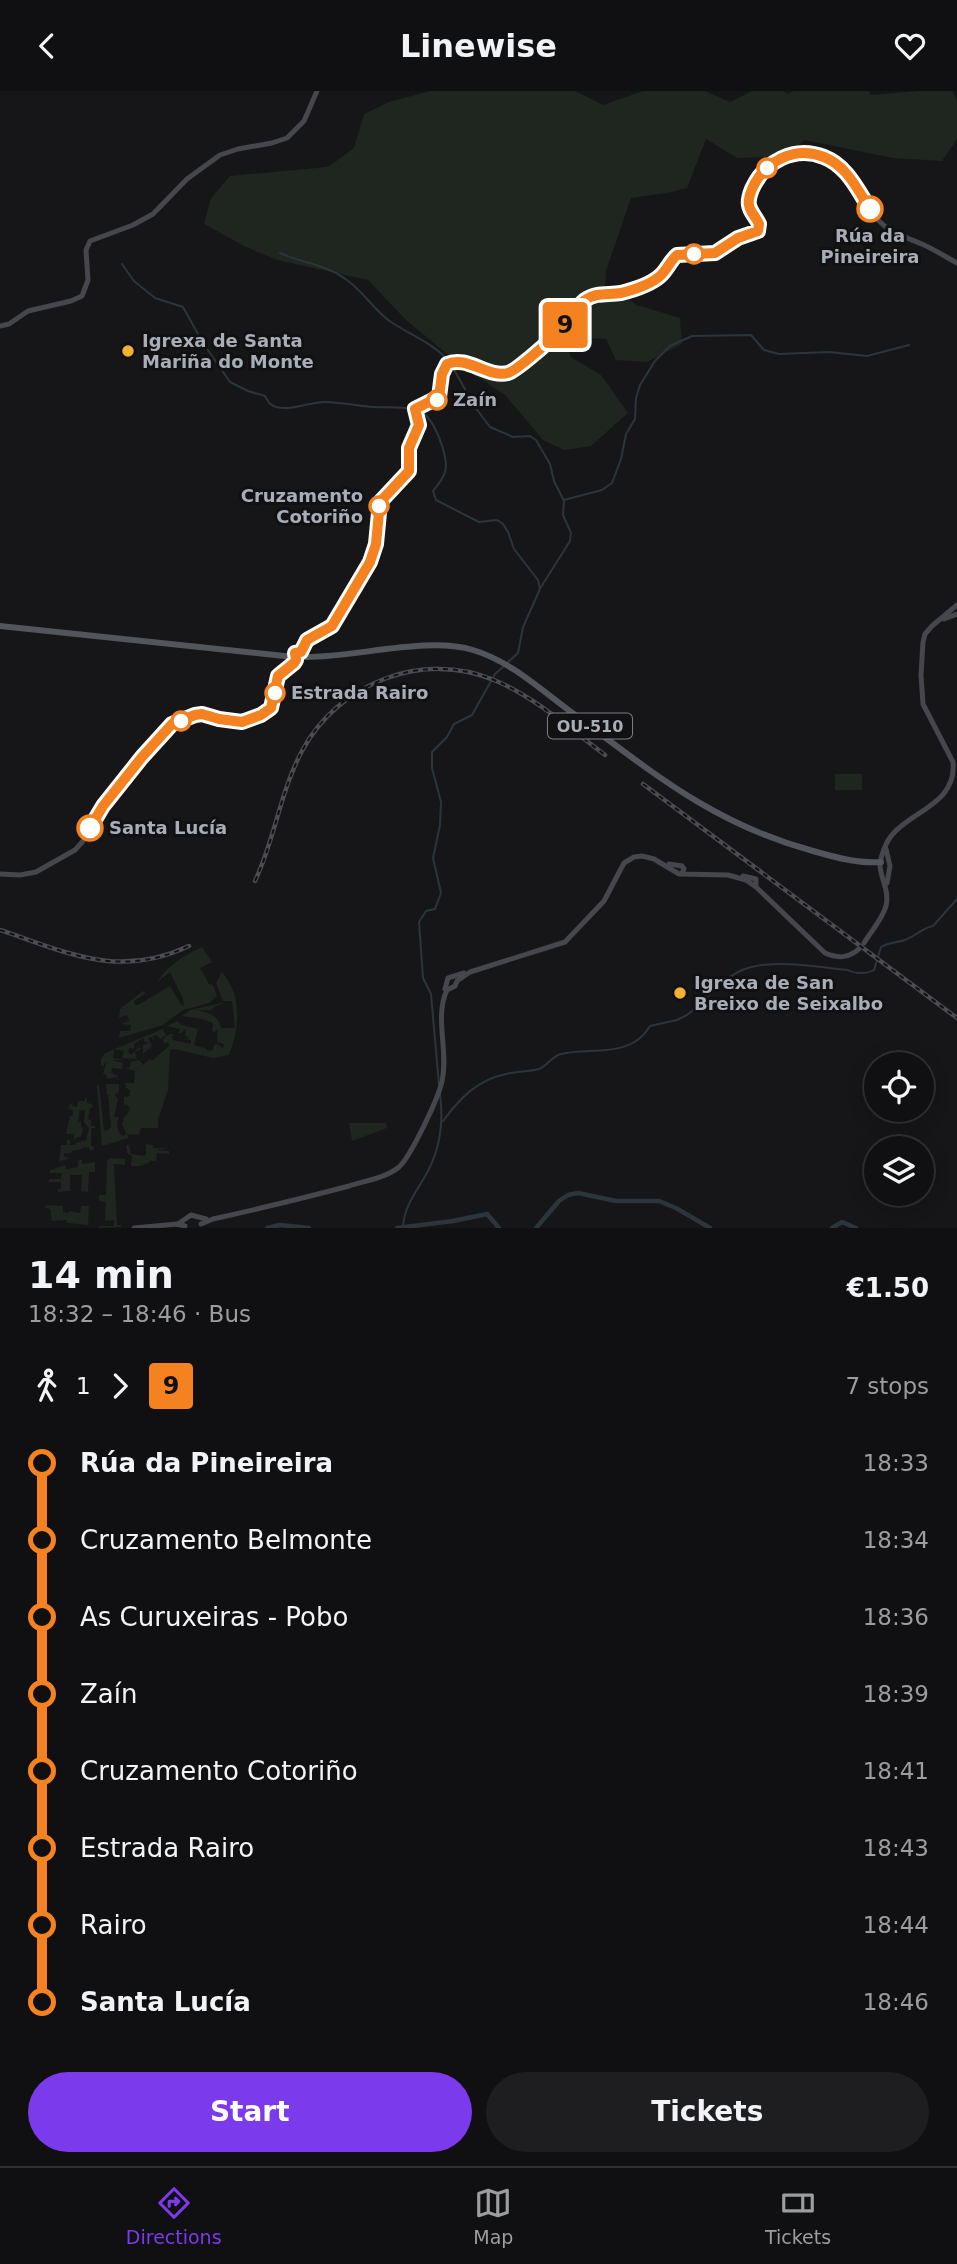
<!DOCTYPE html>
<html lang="en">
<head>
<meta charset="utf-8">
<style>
  :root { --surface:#101012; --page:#1e1e20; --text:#f1f3f6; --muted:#9c9d9f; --line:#303032; --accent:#7c3aed }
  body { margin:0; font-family:"DejaVu Sans",sans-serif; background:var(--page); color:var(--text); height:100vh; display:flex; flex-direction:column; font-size:26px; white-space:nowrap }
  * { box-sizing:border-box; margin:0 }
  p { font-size:23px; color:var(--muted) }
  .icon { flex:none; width:38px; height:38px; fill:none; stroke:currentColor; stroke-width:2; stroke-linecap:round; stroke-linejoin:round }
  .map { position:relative; height:1137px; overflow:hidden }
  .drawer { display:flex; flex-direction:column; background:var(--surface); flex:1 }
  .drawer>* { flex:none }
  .badge { padding:0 14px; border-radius:5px; font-size:24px; line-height:46px }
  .tools { position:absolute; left:864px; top:961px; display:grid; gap:14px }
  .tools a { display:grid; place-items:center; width:70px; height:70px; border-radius:50%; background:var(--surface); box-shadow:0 4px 18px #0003,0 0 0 2px var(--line); font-size:35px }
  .map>.badge { position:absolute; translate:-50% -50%; box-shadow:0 0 0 4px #fff }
  .legs { display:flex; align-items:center; gap:10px; height:77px; padding:0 28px; font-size:23px }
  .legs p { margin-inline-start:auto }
  .headline { display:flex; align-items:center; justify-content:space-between; height:119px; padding:0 28px }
  h1 { font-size:38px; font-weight:700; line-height:52px }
  .button { display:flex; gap:14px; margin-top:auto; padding:14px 28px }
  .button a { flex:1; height:80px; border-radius:42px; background:var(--accent); color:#fff; font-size:28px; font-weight:700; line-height:80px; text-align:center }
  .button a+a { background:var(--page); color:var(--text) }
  ul { padding:0 28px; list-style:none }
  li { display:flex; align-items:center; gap:24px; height:77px; font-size:26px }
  li i { display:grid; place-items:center; width:10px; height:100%; margin:0 9px; background:currentColor }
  li i::after { content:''; width:18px; height:18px; margin:-9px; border:5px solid; border-radius:50%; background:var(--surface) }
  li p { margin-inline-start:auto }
  li:first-child i { background:linear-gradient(#0000 50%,currentColor 0) }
  li:last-child i { background:linear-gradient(currentColor 50%,#0000 0) }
  header { display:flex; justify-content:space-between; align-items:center; height:91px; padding:0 28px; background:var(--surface); font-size:32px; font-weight:700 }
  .tabs { display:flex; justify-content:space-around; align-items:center; height:98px; border-top:2px solid var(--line); background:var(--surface); font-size:19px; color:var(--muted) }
  .tabs a { display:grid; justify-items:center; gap:4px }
  .tabs .on { color:var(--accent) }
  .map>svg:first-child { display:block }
  .green { fill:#1e261f }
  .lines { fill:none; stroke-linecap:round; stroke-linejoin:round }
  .stream { stroke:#2c353c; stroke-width:2 }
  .river { stroke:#2c353c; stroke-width:4.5 }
  .secondary { stroke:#45474d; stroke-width:5 }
  .primary { stroke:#53555c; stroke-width:6 }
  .rail-casing { stroke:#4a4c52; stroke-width:4.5 }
  .rail { stroke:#111113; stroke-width:2; stroke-dasharray:5; stroke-linecap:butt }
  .line-1-casing { stroke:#fff; stroke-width:16 }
  .line-1 { stroke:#f58220; stroke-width:10 }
  .stop-1-dot { fill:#fff; stroke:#f58220; stroke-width:3.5 }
  .poi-dot { fill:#f2b134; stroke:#111113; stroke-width:2.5 }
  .labels { text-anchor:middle; stroke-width:6; stroke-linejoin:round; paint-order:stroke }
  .shield { fill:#111113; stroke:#7b7e86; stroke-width:2 }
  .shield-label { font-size:16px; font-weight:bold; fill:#a8adb8 }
  .stop-label { font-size:18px; font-weight:bold; fill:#a8adb8; stroke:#111113; text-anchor:start }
  .poi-label { font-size:18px; font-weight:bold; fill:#a8adb8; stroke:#111113; text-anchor:start }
</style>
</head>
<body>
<header><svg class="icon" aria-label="back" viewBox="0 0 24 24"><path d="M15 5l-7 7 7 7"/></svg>Linewise<svg class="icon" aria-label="heart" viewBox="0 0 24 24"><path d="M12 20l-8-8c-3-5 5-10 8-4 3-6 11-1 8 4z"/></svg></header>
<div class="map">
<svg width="957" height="1137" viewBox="0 0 957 1137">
  <rect width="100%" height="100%" fill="#161618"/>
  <!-- green -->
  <g class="green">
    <path d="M430 0H575L603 14 643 0H705L730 11 752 0H784L788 3 793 0H868L871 4 917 0H952L957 9V48L942 70 893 67 804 49 789 65 737 67 706 48 687 97 667 102 631 107 606 180 605 200 628 208 637 214 680 227 682 253 647 271 616 269 606 248 563 246 571 266 601 284 628 322 591 355 564 359 543 349 505 304 464 277 406 229 368 189 277 169 244 155 204 133 211 107 230 85 328 76 354 57 364 23 389 11Z"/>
    <rect x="835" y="683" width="27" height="16"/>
    <path d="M202 856 212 871 200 877 209 893 213 894 217 905 209 912 183 919 163 934 119 947 120 940H130L131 934 121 933 129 930 127 924 119 927 120 918 143 900 146 902 134 910 135 914H138L170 895 182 915 184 914 183 908 170 881 157 891C169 873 183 865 202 856Z"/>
    <path d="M222 881C242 905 240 934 229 964L213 967 174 958 170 959 168 999 158 1028V1037H141L139 1044 127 1043 129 1047 102 1055 97 994H99L104 1039 107 1040 111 1036 108 1005 110 1004H107L106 993H119V1000L115 1004 118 1008 114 1026H119C117 1033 116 1038 121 1044L125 1045 126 1042 122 1033 125 1024 126 1026 130 1017 126 1013 124 1015V1006L130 1005V999L126 997 125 992H134L135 980 126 977 130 976 131 971 139 969 143 974 150 968 152 970 170 954 167 951 164 953 163 948 170 943 175 944 172 945 173 949 191 953V949L184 948 190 947 185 945 186 939H183L182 942H179L180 938 167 935 177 930 182 934 198 938 194 954 207 958V960L213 959 214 954 217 953 223 957 224 953 217 951 218 938 215 941 212 940 213 932 202 928 182 925 190 919 222 912 223 913 215 915 211 919H195C209 921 218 924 221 937H235L232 910H223L216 892Z"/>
    <path d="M165 937 163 939 166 944 161 948 156 944 153 945 154 949 151 946 148 947 152 955 143 963V954L149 952 145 951 143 947 134 953 135 955 133 958 129 957 128 961 131 964 139 956 141 958 135 961 137 968 122 967 124 960 114 958 113 967 124 969H112L123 972 122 978 112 977 111 982 118 985V989L117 986 107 988 106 984 103 983 107 970 103 975H101V968L105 962Z"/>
    <path d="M85 1007H87V1012L92 1013 93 1016 90 1017 88 1028 91 1029V1035H95V1037H91V1055L94 1056V1058L90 1060 89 1057 83 1056 82 1058 72 1060 71 1062H64V1066L70 1067 59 1071 61 1054H67V1049H70V1054H75L76 1052 86 1049 89 1037 84 1031 85 1019H80L78 1031H81V1036L83 1037 81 1046H77L74 1049V1043H66L70 1025 73 1024V1019L68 1018 71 1011 72 1015 77 1016 78 1010H85Z"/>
    <path d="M349 1032H386L387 1037 352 1050Z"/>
    <path d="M146 1053 153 1054V1057H169L156 1059 169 1060V1063L157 1062 156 1070H150L149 1072 140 1075H131L132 1065 127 1062 126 1054H129L131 1063 144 1065 146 1063Z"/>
    <path d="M110 1067 125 1068V1074L114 1073 117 1134H121V1136L99 1137V1135H114V1129L105 1130 106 1111 99 1110V1104H106L107 1070Z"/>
    <path d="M82 1068V1073L95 1071V1081H89L88 1101 81 1100 82 1084H70V1100L58 1101V1098H61V1091H49V1088H61L62 1082H50V1079L65 1074 66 1078 78 1076V1070Z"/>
    <path d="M46 1114 63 1115V1121L68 1122 69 1120 80 1122 81 1115H89L88 1134 67 1132V1129L52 1130 50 1118 45 1117Z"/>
  </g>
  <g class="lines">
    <!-- stream -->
    <g class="stream">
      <path d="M280 162C302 172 324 173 344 187 363 199 373 219 391 231 412 245 433 252 449 270"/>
      <path d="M122 173 134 190 155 207 183 216 203 252 230 291 248 300 265 305C268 310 269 314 276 316 292 320 309 311 325 311 341 311 357 315 374 316 387 317 399 315 412 318"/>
      <path d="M452 275 475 316 490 336 513 346 530 345 536 349 550 373 554 390 564 410 563 424 571 442 570 450 541 496"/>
      <path d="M418 319C433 323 450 367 445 381 443 388 437 395 433 400L436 409 479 431 497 429 503 433 508 441 514 458 538 489 540 498 523 536 518 562 507 572"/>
      <path d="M564 409 602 399 612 392 621 368 626 343 635 328 636 307 640 294 655 270 670 255 692 245 751 244 764 259 779 263 829 261 867 265 909 254"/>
      <path d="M439 994 431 903 423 887 419 831 426 820 435 818 441 802 433 767 440 734 441 711 432 677V661L447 646 454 633 472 624 495 583 503 576"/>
      <path d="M443 1030C460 1007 477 989 506 983 517 980 528 981 539 978 547 975 552 965 561 963 591 956 631 968 650 935L677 929 687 924C705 911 719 891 738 881 767 866 816 876 848 879 855 883 867 883 874 879L881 856C889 851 896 852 905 849 916 845 922 837 933 835L957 808"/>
      <path d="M403 1136C404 1117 414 1104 424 1087 440 1061 444 1033 440 1003"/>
    </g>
    <!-- river -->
    <g class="river">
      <path d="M267 1137 280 1134 309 1137"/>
      <path d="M397 1137 453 1130 487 1123 499 1137"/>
      <path d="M536 1137 559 1110 568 1104 578 1102 616 1110H659L676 1117 710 1137"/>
      <path d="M832 1137 842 1131 856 1137"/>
    </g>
    <!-- secondary -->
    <g class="secondary">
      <path d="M0 235 9 233 28 220 71 210 82 205 88 189 86 159 90 150 133 134 153 123 187 88 220 64 238 58 272 52 287 47 304 30 317 0"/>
      <path d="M944 528 957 523"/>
      <path d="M301 561 307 549 332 535 370 471 376 453 380 411 409 380V357L417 342 419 334 415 318 439 306 442 283 447 273C468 264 487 288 508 282 516 280 555 246 561 238 569 229 575 216 585 209 596 201 608 204 621 202 633 199 651 193 660 185 667 179 670 170 677 164L714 162 738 147 758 140 759 133C750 113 743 112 756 89 765 76 780 65 795 64 854 57 852 114 890 139 900 145 913 149 924 154 935 159 946 166 957 172"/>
      <path d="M886 758 890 775 887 792"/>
      <path d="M669 773 682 775 684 778 682 782"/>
      <path d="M0 783 20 784 36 781 75 759 83 750 103 715 142 665 172 633 195 624 242 631 267 620 274 611 278 585 296 569"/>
      <path d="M743 785 756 788V794"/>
      <path d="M864 852C871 840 882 829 886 815 890 799 879 784 880 773 881 764 886 751 892 744 911 720 957 713 953 671L923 613 921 584 923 551 925 543 932 535 957 514"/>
      <path d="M445 898 448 887 464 882"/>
      <path d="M178 1133 191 1124 206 1128"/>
      <path d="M201 1133 213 1128C258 1118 304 1107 349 1095 364 1090 386 1087 399 1076 411 1065 439 1006 442 990 449 961 434 926 447 899L455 895 457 890 470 881 565 851 604 810 624 772 634 766 642 765 654 768 679 783 728 784 746 789 756 796 825 862C839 868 850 867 861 856"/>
      <path d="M134 1137 177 1133 185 1135"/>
    </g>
    <!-- primary -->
    <g class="primary">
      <path d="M0 535 294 566 295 562 299 560 303 566"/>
      <path d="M294 566 300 569 303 566C354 567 427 545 473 559 510 570 540 598 571 621 652 681 713 733 813 760 834 766 859 773 881 771"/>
    </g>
    <!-- rail casing -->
    <g class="rail-casing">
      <g id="rail">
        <path d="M643 693 957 927"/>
        <path d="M255 790C275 748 280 701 302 660 338 592 423 559 494 589 535 606 570 638 605 664"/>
        <path d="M0 839C69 862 118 888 189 855"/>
      </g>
    </g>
    <!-- rail -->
    <use href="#rail" class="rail"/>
  </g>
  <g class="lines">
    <!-- line-1 casing -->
    <g class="line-1-casing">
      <path id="line-1" d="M90 737 103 715 142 666 172 633 195 624 202 623 219 628 242 631 261 624 271 617 278 585 294 572 296 569 295 562 301 561 307 549 332 535 370 471 376 453 380 411 409 380V357L419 334 415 318 439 306 442 283 447 273C467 264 487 287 508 282 516 280 555 246 561 238 569 229 575 217 585 209 596 201 608 204 621 202 633 199 651 193 660 185 667 179 670 170 677 164L715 162 738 147 758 140 759 133C756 126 750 121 749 114 748 109 750 103 752 98 764 71 794 54 824 66 847 75 857 98 870 118"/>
    </g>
    <!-- line-1 -->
    <use href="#line-1" class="line-1"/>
  </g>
  <!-- markers -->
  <g class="stop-1-dot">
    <circle cx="767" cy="77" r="9"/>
    <circle cx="870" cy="118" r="12"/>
    <circle cx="694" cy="163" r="9"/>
    <circle cx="437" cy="309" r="9"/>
    <circle cx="379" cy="415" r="9"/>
    <circle cx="275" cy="602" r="9"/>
    <circle cx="181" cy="630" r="9"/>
    <circle cx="90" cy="737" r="12"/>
  </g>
  <g class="poi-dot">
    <circle cx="128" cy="260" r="7"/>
    <circle cx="680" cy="902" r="7"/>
  </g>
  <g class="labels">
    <!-- shield labels -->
    <rect class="shield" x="548" y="622.5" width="84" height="25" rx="5"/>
    <g class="shield-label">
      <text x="590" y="641">OU-510</text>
    </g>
    <!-- stop labels -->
    <g class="stop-label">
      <text x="870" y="151" text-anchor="middle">Rúa da<tspan x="870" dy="21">Pineireira</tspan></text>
      <text x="453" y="315">Zaín</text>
      <text x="363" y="411" text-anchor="end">Cruzamento<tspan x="363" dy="21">Cotoriño</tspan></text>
      <text x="291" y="608">Estrada Rairo</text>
      <text x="109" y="743">Santa Lucía</text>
    </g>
    <!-- poi labels -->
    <g class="poi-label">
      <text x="142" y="256">Igrexa de Santa<tspan x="142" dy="21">Mariña do Monte</tspan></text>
      <text x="694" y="898">Igrexa de San<tspan x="694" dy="21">Breixo de Seixalbo</tspan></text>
    </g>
  </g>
</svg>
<div class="tools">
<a><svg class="icon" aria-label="locate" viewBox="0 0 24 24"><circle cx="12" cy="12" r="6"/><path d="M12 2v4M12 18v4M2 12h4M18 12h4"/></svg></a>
<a><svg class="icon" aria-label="layers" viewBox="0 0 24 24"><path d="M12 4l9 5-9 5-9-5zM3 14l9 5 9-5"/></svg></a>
</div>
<b class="badge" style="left:565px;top:234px;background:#f58220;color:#111">9</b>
</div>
<section class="drawer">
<div class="headline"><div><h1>14 min</h1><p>18:32 – 18:46 · Bus</p></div><b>€1.50</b></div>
<div class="legs"><svg class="icon" aria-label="walk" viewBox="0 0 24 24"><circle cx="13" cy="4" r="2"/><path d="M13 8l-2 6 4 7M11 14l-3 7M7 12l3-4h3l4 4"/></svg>1<svg class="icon" aria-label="forward" viewBox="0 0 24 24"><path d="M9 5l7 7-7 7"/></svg><b class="badge" style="background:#f58220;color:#111">9</b><p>7 stops</p></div>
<ul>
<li><i style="color:#f58220"></i><b>Rúa da Pineireira</b><p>18:33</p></li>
<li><i style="color:#f58220"></i><span>Cruzamento Belmonte</span><p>18:34</p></li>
<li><i style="color:#f58220"></i><span>As Curuxeiras - Pobo</span><p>18:36</p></li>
<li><i style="color:#f58220"></i><span>Zaín</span><p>18:39</p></li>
<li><i style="color:#f58220"></i><span>Cruzamento Cotoriño</span><p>18:41</p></li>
<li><i style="color:#f58220"></i><span>Estrada Rairo</span><p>18:43</p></li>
<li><i style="color:#f58220"></i><span>Rairo</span><p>18:44</p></li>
<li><i style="color:#f58220"></i><b>Santa Lucía</b><p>18:46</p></li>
</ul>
<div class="button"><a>Start</a><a>Tickets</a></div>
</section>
<nav class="tabs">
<a class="on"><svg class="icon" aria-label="directions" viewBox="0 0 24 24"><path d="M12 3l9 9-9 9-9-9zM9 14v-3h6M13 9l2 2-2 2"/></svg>Directions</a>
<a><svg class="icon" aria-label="map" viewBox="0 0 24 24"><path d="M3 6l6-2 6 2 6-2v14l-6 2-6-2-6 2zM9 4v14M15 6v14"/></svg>Map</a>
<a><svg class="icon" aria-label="tickets" viewBox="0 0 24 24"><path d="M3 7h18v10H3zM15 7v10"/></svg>Tickets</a>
</nav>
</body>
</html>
